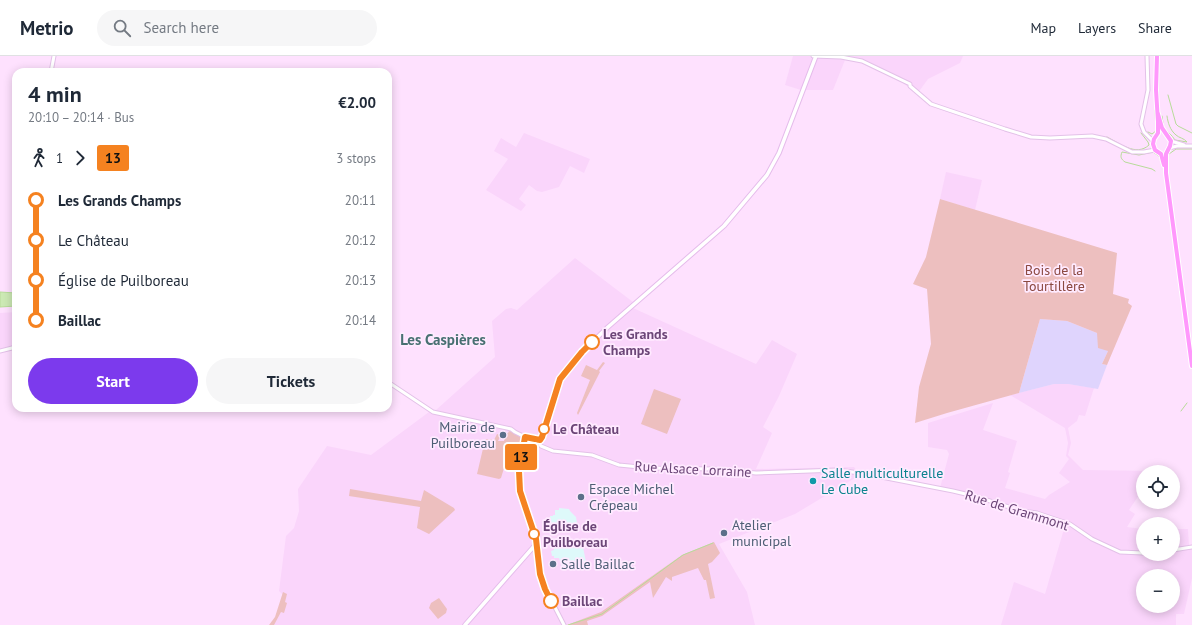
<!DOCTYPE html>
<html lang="en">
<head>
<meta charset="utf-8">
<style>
  :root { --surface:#fff; --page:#f6f6f7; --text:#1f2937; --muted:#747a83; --line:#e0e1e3; --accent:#7c3aed }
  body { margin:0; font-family:"PT Sans",sans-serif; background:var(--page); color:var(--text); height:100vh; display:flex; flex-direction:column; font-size:15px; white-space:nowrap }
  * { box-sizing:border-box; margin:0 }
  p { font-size:13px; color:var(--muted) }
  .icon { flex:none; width:22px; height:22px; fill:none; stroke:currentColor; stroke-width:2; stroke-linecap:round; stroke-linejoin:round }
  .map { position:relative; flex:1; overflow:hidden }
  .side { position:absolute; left:12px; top:12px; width:380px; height:344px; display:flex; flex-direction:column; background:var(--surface); border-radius:12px; box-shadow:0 2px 10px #0003 }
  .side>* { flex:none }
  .badge { padding:0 8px; border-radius:3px; font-size:14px; line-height:26px }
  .buttons { position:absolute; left:1136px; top:409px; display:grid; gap:8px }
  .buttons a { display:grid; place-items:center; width:44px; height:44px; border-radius:50%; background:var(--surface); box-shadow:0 2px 10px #0003; font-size:20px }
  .map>.badge { position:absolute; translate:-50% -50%; box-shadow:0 0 0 2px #fff }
  .legs { display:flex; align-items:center; gap:6px; height:44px; padding:0 16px; font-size:13px }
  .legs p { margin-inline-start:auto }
  .head { display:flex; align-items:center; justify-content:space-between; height:68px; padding:0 16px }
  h1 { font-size:22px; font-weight:600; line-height:30px }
  .primary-button { display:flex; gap:8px; margin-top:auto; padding:8px 16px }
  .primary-button a { flex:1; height:46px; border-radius:24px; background:var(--accent); color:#fff; font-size:16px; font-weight:600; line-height:46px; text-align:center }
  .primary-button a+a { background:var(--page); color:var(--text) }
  ul { padding:0 16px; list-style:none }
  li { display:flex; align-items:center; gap:14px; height:40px; font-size:15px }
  li i { display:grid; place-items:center; width:6px; height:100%; margin:0 5px; background:currentColor }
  li i::after { content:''; width:10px; height:10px; margin:-5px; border:3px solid; border-radius:50%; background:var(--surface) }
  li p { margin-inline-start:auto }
  li:first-child i { background:linear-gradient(#0000 50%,currentColor 0) }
  li:last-child i { background:linear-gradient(currentColor 50%,#0000 0) }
  header { display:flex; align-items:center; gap:24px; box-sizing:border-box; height:56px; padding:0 20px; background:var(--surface); border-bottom:1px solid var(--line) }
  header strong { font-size:19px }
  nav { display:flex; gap:22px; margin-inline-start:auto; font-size:14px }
  .search { width:280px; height:36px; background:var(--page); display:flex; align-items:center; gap:10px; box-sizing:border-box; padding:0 14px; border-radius:22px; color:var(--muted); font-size:15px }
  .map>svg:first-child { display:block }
  .residential { fill:#fad5fb; fill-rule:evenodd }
  .education { fill:#def9fa }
  .medical { fill:#dfd4fd }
  .green { fill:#edbfbf }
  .water { fill:#cce9b4; stroke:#b7dc99 }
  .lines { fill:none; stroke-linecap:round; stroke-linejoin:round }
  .stream { stroke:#b7dc99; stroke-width:1 }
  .tertiary-casing { stroke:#e3c1e8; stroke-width:5 }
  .secondary-casing { stroke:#e5bceb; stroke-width:5.5 }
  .primary-casing { stroke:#fff; stroke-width:6 }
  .tertiary { stroke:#fff; stroke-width:3 }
  .secondary { stroke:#fff; stroke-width:3.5 }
  .primary { stroke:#ff98fc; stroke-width:4 }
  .line-1-casing { stroke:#fff; stroke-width:9 }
  .line-1 { stroke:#f58220; stroke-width:6 }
  .stop-1-dot { fill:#fff; stroke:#f58220; stroke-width:2 }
  .service-dot { fill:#5c6f8a; stroke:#ffeaff; stroke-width:1.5 }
  .culture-dot { fill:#0f9aa8; stroke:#ffeaff; stroke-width:1.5 }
  .labels { text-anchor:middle; stroke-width:3.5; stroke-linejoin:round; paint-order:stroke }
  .park-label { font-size:14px; fill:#8b4941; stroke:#ffeaff }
  .stop-label { font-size:14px; font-weight:bold; fill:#6c4678; stroke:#ffeaff; text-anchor:start }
  .service-label { font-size:14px; fill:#4e5e75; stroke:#ffeaff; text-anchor:start }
  .street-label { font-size:14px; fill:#6c4678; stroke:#ffeaff }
  .culture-label { font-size:14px; fill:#0d838f; stroke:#ffeaff; text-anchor:start }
  .neighbourhood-label { font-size:15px; font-weight:bold; fill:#487072; stroke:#ffeaff }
</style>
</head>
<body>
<header>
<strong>Metrio</strong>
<div class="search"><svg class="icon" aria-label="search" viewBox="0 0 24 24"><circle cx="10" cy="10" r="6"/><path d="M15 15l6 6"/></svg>Search here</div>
<nav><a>Map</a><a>Layers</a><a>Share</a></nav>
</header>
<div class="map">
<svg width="1192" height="569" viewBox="0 0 1192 569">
  <rect width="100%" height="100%" fill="#fee1fe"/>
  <!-- residential -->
  <g class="residential">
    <path d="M793 0H963L960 7 928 23 917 38 898 23 890 18 859 6 845 4 833 34H801L785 29Z"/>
    <path d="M524 77 590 103 584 117 570 110 559 131 542 136 537 135 529 129 519 143 526 149 521 155 486 134 508 103 494 95 501 82 516 91Z"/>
    <path d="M946 116 982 124 975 154 940 143Z"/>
    <path d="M575 202 633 246 629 249 633 252 756 308 772 284 797 298 779 340 763 371 772 377 756 413 854 411 860 419 795 458 719 488 747 536 755 569H273L281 547 283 539 279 535 286 480 294 472 299 455 298 433 327 390 371 399 429 356 436 354 495 301 492 265 506 253 511 252 517 254Z"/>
    <path d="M16 256V293L0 297V257Z"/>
    <path d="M1054 328H1068L1094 332 1085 360 1079 359 1077 365 1068 372 1071 387 1068 399 1083 414 1156 415 1155 416H1143V433L1129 454 1135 458 1127 471 1143 473V498H1173V473H1188L1189 491H1192V522L1184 558H1176V569H1001L1014 526 1045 538 1066 466 1037 457 1022 455 940 432 949 398 947 394 928 391V367L993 347 983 374 1017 385 1008 416 1010 417 1005 432 1045 443 1049 439 1070 426 1059 417 1069 403 1066 400 1068 387 1065 372 1010 339ZM1143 520H1173V550H1143Z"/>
  </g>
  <!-- education -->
  <g class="education">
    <path d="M559 452 569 453 570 455 576 461 577 467 570 468V474L551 473 550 460H553V459H555V454H559Z"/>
    <path d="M552 486 553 487 560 488V492L583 491 586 506 562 511 559 502H554V500H552L551 495 554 494V492H550V487Z"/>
  </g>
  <!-- medical -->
  <path class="medical" d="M1040 263 1067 265 1097 277 1108 295 1102 308 1107 309 1098 333 1068 328H1054L1019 337Z"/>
  <!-- green -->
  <g class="green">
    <path d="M940 143 1117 197 1113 238 1129 243 1128 247 1132 250 1107 309 1102 308 1108 295 1098 292 1097 277 1067 265 1040 263 1019 337 947 357 915 367 919 331 931 288 927 233 913 228 926 201Z"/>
    <path d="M603 306 605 307 599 315 600 316 578 359 577 357 590 324 581 320 586 309 597 314Z"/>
    <path d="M654 333 681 343 667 378 641 368Z"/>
    <path d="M509 375 518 378 523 383 521 394 510 392 501 422 499 423 477 418 485 384 487 383 494 384 497 378 501 379 498 385H504L506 377H508Z"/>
    <path d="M350 433 421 445 424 434 454 452 455 454 429 478 417 472 420 451 349 440Z"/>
    <path d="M714 486 720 497 712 506 708 508 715 542 710 543 706 524H704L698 512 672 521V525L666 521 653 542 650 526 602 560 587 565 588 569H567L601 556 682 499Z"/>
    <path d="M283 536 287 538 285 546 287 547 284 557 281 556 274 569H269L275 561Z"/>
    <path d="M439 542 447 553 446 557 438 563 429 552 431 547Z"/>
  </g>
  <!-- water -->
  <path class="water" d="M0 236 16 237V250L0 251Z"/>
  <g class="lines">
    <!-- stream -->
    <g class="stream">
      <path d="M1168 39 1176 68 1178 70 1192 77"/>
      <path d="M1162 60 1163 67"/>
      <path d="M1163 70C1166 75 1172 79 1175 84L1187 86C1184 82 1179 82 1176 79 1170 74 1168 67 1167 60"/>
      <path d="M1148 76 1152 78 1156 75 1155 54"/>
      <path d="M1107 81C1119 87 1136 101 1149 89L1148 86 1141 77"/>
      <path d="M1169 98 1176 93H1192"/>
      <path d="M1155 115 1152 113 1125 106C1121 103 1120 101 1122 96L1139 99 1153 96 1159 100 1162 108"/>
      <path d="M1181 355 1187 347"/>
      <path d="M568 569 602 558 683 499 713 487"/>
    </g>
    <!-- tertiary casing -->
    <g class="tertiary-casing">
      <g id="tertiary">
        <path d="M813 0 841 1 862 5 910 28V30L931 48 1005 73 1031 81 1050 82 1092 80 1106 83 1132 96H1144L1155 94"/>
        <path d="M1147 0 1148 34 1141 68 1144 76 1153 85"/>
        <path d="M51 16 54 0"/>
        <path d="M1171 85 1184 89"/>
        <path d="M1169 92 1177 90H1192"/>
        <path d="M0 295 16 291"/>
        <path d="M388 326 433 356 511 373 515 376 525 381"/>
        <path d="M540 384V389L541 390 553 395 592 399 619 409 650 412 713 413 756 417 838 414 866 418 953 435 974 440 1022 455 1037 457 1070 468 1092 483 1120 496 1143 497"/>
        <path d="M536 488 538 508 543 528 564 569"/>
        <path d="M1173 494 1192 491"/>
      </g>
    </g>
    <!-- secondary casing -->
    <g class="secondary-casing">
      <path id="secondary" d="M465 569 536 488 530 463 520 435 519 415 525 381 540 384 542 381 560 323 563 318 582 296 608 271 724 170 767 119 779 97 816 0"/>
    </g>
    <!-- primary casing -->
    <g class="primary-casing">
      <g id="primary">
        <path d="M1157 0 1156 34 1158 66V77L1154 83 1153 88 1155 94 1161 98 1164 109"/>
        <path d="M1158 58 1162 72 1171 85 1170 90 1166 98V117L1192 310"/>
      </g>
    </g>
    <!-- tertiary -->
    <use href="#tertiary" class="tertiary"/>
    <!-- secondary -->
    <use href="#secondary" class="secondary"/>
    <!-- primary -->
    <use href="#primary" class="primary"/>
  </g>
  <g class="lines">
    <!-- line-1 casing -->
    <g class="line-1-casing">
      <path id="line-1" d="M551 545 545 533 540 518 536 483 520 435 519 415 525 381 540 384 542 381 560 323 582 296 592 286"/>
    </g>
    <!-- line-1 -->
    <use href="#line-1" class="line-1"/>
  </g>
  <!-- markers -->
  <g class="stop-1-dot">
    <circle cx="592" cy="286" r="7"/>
    <circle cx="544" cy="373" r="5"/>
    <circle cx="534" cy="478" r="5"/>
    <circle cx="551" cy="545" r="7"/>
  </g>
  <g class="service-dot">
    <circle cx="503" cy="379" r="4"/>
    <circle cx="581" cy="441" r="4"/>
    <circle cx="724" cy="477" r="4"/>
    <circle cx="553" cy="508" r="4"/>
  </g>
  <circle class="culture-dot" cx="813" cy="425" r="4"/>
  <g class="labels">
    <!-- park labels -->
    <g class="park-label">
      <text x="1054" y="219">Bois de la<tspan x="1054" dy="16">Tourtillère</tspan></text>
    </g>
    <!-- stop labels -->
    <g class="stop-label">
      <text x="603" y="283">Les Grands<tspan x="603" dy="16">Champs</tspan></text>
      <text x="553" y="378">Le Château</text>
      <text x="543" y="475">Église de<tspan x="543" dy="16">Puilboreau</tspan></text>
      <text x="562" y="550">Baillac</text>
    </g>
    <!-- service labels -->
    <g class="service-label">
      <text x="495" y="376" text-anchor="end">Mairie de<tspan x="495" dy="16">Puilboreau</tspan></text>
      <text x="589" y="438">Espace Michel<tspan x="589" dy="16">Crépeau</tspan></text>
      <text x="732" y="474">Atelier<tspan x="732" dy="16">municipal</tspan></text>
      <text x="561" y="513">Salle Baillac</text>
    </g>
    <!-- street labels -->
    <g class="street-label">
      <text transform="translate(693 413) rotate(3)" y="5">Rue Alsace Lorraine</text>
      <text transform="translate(1017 454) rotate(17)" y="5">Rue de Grammont</text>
    </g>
    <!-- culture labels -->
    <g class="culture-label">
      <text x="821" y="422">Salle multiculturelle<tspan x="821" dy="16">Le Cube</tspan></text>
    </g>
    <!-- neighbourhood labels -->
    <g class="neighbourhood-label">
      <text x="443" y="289">Les Caspières</text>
    </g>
  </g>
</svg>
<div class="buttons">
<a><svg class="icon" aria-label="locate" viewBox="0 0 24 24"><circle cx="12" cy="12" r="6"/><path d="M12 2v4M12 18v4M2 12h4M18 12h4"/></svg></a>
<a>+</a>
<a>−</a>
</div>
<b class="badge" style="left:521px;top:401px;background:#f58220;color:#111">13</b>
<section class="side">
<div class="head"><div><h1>4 min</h1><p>20:10 – 20:14 · Bus</p></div><b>€2.00</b></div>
<div class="legs"><svg class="icon" aria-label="walk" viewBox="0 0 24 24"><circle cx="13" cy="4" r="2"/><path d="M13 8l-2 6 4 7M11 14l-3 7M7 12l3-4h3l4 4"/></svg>1<svg class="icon" aria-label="forward" viewBox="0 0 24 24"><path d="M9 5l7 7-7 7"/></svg><b class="badge" style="background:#f58220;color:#111">13</b><p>3 stops</p></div>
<ul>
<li><i style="color:#f58220"></i><b>Les Grands Champs</b><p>20:11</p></li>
<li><i style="color:#f58220"></i><span>Le Château</span><p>20:12</p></li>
<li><i style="color:#f58220"></i><span>Église de Puilboreau</span><p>20:13</p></li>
<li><i style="color:#f58220"></i><b>Baillac</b><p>20:14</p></li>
</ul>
<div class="primary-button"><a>Start</a><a>Tickets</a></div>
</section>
</div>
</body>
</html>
